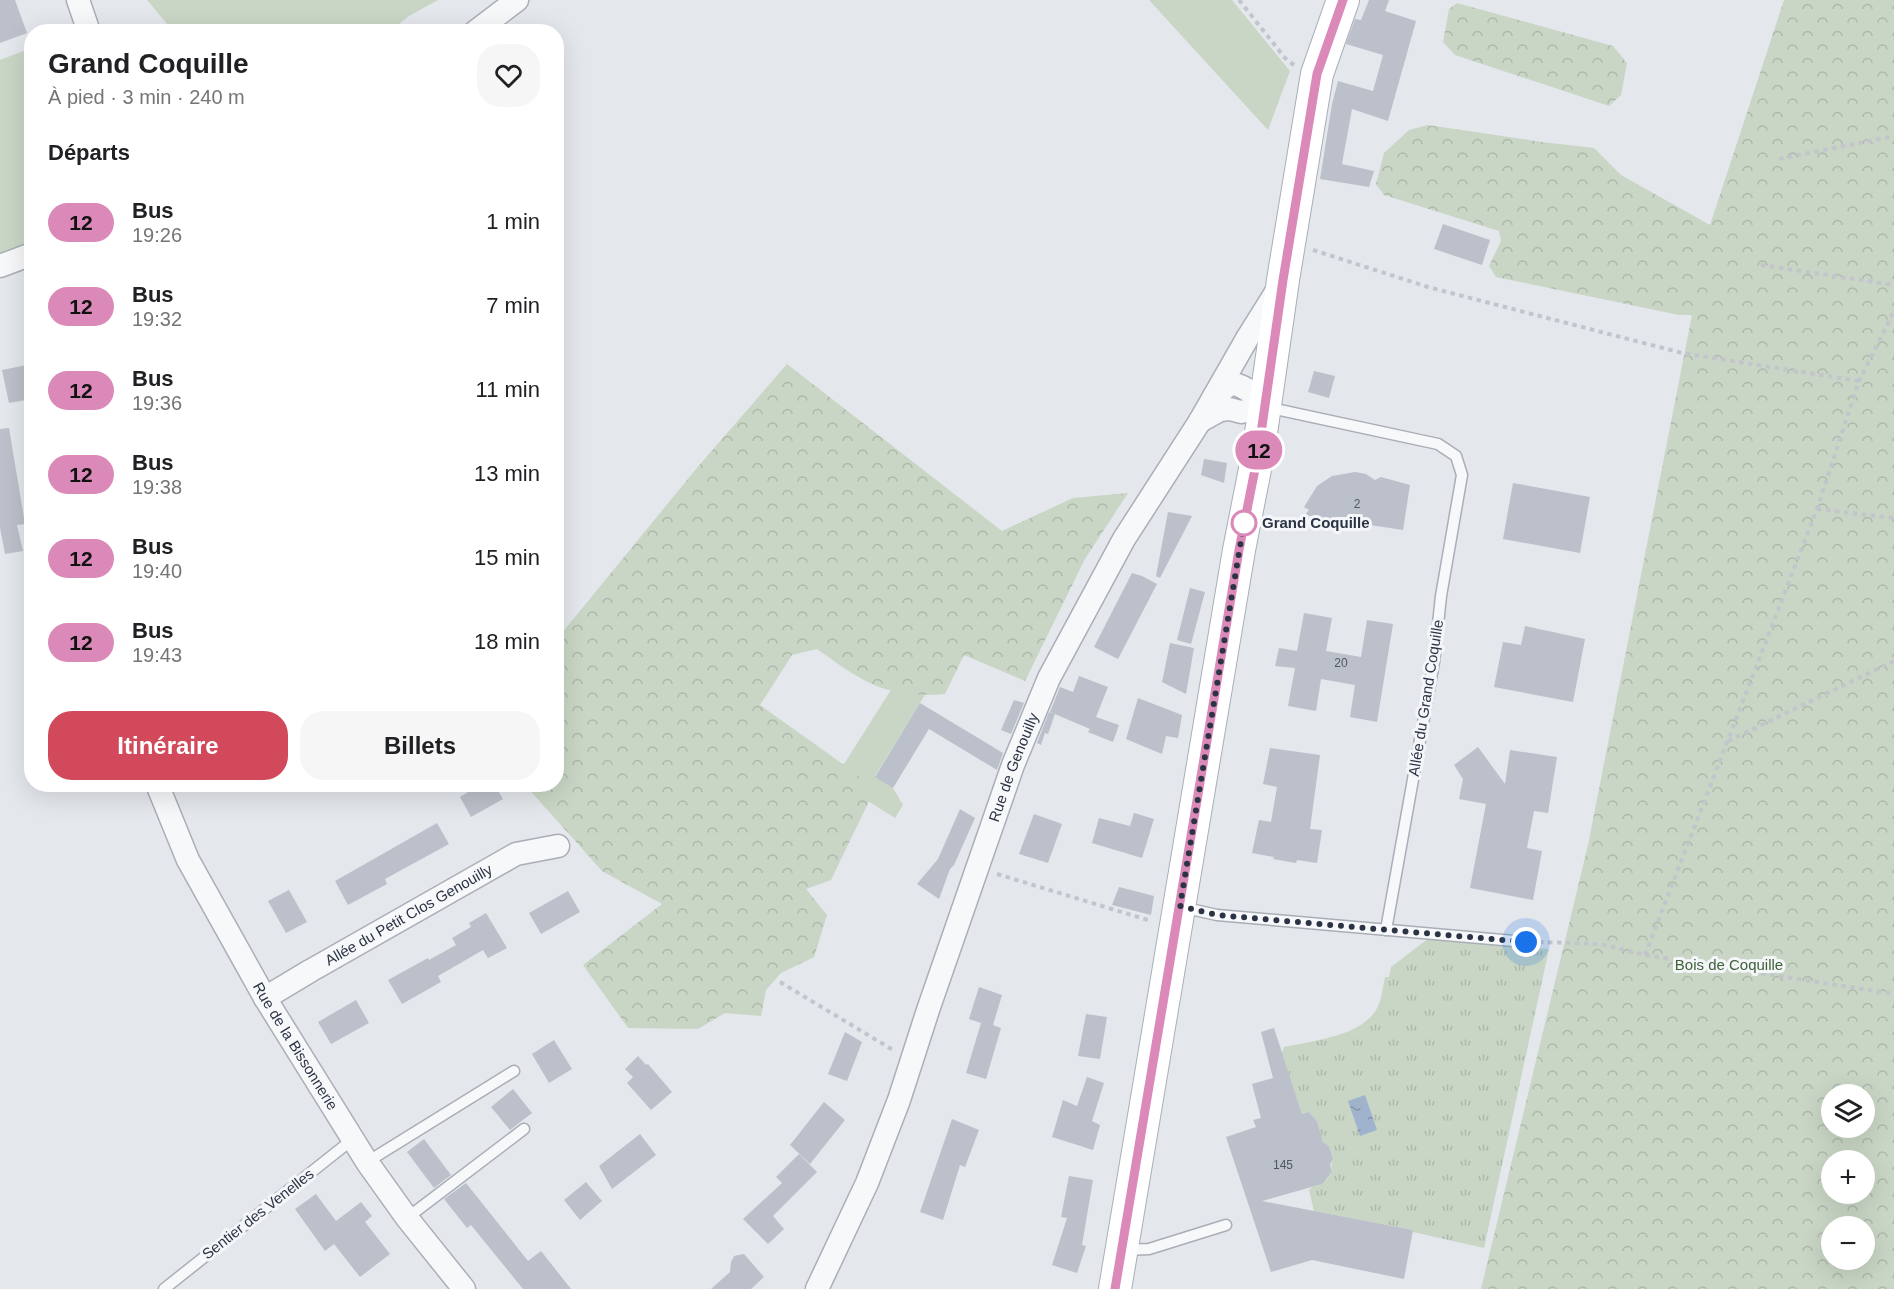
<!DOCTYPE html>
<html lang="fr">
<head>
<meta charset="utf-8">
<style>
  :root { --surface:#fff; --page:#f6f6f6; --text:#202124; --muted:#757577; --accent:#d1495b }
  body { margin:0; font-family:Helvetica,sans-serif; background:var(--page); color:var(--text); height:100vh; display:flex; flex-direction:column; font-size:22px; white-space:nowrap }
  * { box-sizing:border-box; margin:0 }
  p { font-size:20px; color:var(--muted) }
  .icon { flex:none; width:33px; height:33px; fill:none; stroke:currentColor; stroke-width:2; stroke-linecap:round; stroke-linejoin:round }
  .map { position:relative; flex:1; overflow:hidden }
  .sheet { position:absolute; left:24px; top:24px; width:540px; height:768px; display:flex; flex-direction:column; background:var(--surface); border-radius:24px; box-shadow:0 6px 24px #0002 }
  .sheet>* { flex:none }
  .badge { padding:0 12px; border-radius:20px; font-size:21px; line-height:39px }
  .fabs { position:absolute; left:1821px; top:1084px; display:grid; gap:12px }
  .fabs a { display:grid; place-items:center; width:54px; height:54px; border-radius:50%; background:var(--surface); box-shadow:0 6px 24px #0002; font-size:30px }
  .you { position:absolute; width:30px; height:30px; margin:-15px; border:4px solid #fff; border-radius:50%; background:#1a73e8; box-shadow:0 0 0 9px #1a73e833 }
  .map>.badge { position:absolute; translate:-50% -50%; box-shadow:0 0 0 3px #fff }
  h2 { padding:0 24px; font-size:22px; line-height:54px }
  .round { display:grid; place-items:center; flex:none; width:63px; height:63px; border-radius:24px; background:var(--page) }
  .headline { display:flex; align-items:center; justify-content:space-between; height:102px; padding:0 24px }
  h1 { font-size:28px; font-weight:700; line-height:45px }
  .button { display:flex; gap:12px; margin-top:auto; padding:12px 24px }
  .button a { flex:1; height:69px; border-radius:24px; background:var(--accent); color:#fff; font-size:24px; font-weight:700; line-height:69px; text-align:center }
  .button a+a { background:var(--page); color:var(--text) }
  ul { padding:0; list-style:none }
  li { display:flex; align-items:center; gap:18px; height:84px; padding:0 24px }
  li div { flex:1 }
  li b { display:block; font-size:22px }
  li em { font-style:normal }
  li .badge { min-width:66px; font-weight:700; text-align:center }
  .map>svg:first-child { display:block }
  .green { fill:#c9d6c5 }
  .forest { fill:url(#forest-crowns); fill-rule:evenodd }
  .park { fill:url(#park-tufts) }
  .water { fill:url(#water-ripples) }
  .building { fill:#bbc0ca }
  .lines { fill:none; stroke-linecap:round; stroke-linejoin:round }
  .lane-casing { stroke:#a9aeb7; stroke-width:13 }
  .street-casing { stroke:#a9aeb7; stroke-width:25 }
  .secondary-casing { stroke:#a9aeb7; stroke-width:34 }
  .path { stroke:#c2c5cb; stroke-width:4; stroke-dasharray:4.5 4.5; stroke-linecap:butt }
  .lane { stroke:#f7f8fa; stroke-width:10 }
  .street { stroke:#f7f8fa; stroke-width:22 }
  .secondary { stroke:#fff; stroke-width:32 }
  .line-casing { stroke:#fff; stroke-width:14 }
  .line { stroke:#db89b9; stroke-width:9 }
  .walk { stroke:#2b3445; stroke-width:6; stroke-dasharray:0 10.8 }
  .stop-dot { fill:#fff; stroke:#db89b9; stroke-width:3 }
  .labels { text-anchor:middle; stroke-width:6; stroke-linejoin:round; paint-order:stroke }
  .number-label { font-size:12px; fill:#4f5766 }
  .stop-label { font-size:15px; font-weight:bold; fill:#2b3445; stroke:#f4f6f9; text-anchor:start }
  .street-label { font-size:15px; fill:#2b3445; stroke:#f4f6f9 }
  .park-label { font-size:15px; fill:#3f6138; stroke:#f4f6f9 }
</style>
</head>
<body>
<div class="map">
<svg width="1894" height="1289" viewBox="0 0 1894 1289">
  <defs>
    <pattern id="forest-crowns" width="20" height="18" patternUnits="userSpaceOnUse" patternTransform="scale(1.5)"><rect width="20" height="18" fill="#c9d6c5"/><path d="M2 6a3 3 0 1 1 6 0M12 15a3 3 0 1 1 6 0" fill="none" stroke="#adb8ab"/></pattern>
    <pattern id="park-tufts" width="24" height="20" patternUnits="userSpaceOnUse" patternTransform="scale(1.5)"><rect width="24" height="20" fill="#c9d6c5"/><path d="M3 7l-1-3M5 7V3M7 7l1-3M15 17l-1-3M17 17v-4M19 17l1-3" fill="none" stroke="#adb8ab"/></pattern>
    <pattern id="water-ripples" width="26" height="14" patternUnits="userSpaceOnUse" patternTransform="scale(1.5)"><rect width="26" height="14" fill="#9fb4cc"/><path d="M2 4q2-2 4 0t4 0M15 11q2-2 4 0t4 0" fill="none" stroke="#8293a7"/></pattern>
  </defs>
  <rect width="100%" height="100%" fill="#e4e7ec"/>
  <!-- green -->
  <g class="green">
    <path d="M147 0H438L409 16 389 32 173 31Z"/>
    <path d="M1149 0H1232L1290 71 1268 130Z"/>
    <path d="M31 48V248L0 260V60Z"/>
    <path d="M913 655 939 672 875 776 893 788 903 805 895 818 834 780Z"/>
  </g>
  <!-- forest -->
  <g class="forest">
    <path d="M1784 0H1894V1289H1481L1588 845 1692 315H1679L1496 277 1489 266 1501 241 1499 231 1384 195 1376 184 1384 153 1409 130 1428 125 1542 142 1594 148 1621 175 1710 225ZM1832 1095H1864V1128H1832ZM1832 1161H1864V1194H1832ZM1832 1227H1864V1260H1832Z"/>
    <path d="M1457 3 1613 46 1627 63 1621 95 1609 106 1455 55 1443 42 1449 9Z"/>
    <path d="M787 364 1002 531 1073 498 1128 493 1085 559 1025 681 964 655 945 694C886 699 863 682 817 649L792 655 760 705 868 782 872 795 831 880 806 889 827 915 814 957 781 973 766 990 761 1016 725 1013 698 1029 628 1028 583 965 662 904 602 871 525 785 556 784 557 639 696 469Z"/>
  </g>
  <!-- park -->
  <path class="park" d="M1429 938 1549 949 1484 1248 1413 1232V1230L1314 1211 1309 1190 1312 1187 1320 1185V1181L1327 1179 1332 1172 1331 1167 1333 1159 1329 1146 1323 1142 1317 1121 1309 1112 1302 1114 1282 1053 1284 1047C1312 1041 1367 1036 1379 1004 1382 996 1383 986 1385 977H1389L1391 967Z"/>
  <!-- water -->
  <path class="water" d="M1365 1095 1377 1130 1360 1136 1348 1101Z"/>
  <!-- building -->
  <g class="building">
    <path d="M0 0H15L27 33 0 43Z"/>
    <path d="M1369 0H1389L1385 11 1416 21 1388 121 1352 109 1342 164 1374 171 1369 187 1320 179 1332 104 1338 81 1373 91 1383 55 1346 44 1355 19 1361 20Z"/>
    <path d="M1443 224 1490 240 1482 265 1434 249Z"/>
    <path d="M32 364V399L9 403 2 370Z"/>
    <path d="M1314 371 1335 376 1329 398 1308 392Z"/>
    <path d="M9 428 25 524 17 525 23 551 5 554 0 528V429Z"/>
    <path d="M1204 459 1227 463 1224 483 1201 475Z"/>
    <path d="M1355 472 1366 474 1375 480 1381 477 1410 485 1403 530 1305 515 1309 510 1304 507 1317 486 1332 476Z"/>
    <path d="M1513 483 1590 497 1580 553 1503 539Z"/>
    <path d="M1168 512 1192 516 1160 578 1156 576Z"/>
    <path d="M1132 573 1142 576 1157 584 1118 659 1094 647Z"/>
    <path d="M1190 588 1205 592 1191 644 1177 640Z"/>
    <path d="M1304 613 1332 618 1326 651 1361 657 1367 620 1393 624 1377 722 1350 717 1355 685 1321 679 1316 711 1288 706 1295 668 1275 666 1279 648 1297 651Z"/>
    <path d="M1525 626 1585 639 1573 702 1494 687 1503 642 1521 645Z"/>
    <path d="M1170 643 1194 648 1186 694 1162 682Z"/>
    <path d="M1079 676 1108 687 1096 717 1119 725 1113 742 1088 732 1090 729 1050 712 1060 687 1073 692Z"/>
    <path d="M1138 698 1182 715 1178 738 1166 736 1162 754 1126 739Z"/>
    <path d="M1014 700 1024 703 1011 734 1001 730Z"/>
    <path d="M920 703 1003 753 997 770 929 729 893 788 875 777Z"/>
    <path d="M1049 712 1055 714 1048 734 1045 733 1041 745 1037 743Z"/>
    <path d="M1478 747 1505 784 1510 750 1557 757 1548 813 1534 811 1527 848 1542 851 1533 900 1470 888 1486 804 1459 799 1463 779 1454 765Z"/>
    <path d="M1270 748 1320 755 1310 829 1322 830 1317 863 1297 860 1296 863 1273 859 1274 857 1252 853 1259 820 1271 822 1277 787 1263 784Z"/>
    <path d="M481 784H494L503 799 471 817 460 797Z"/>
    <path d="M960 809 975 818 954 865 950 869 939 899 917 884 938 859Z"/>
    <path d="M1134 813 1154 819 1142 858 1092 843 1099 818 1130 826Z"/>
    <path d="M1034 814 1062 824 1048 863 1019 854Z"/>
    <path d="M437 823 449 844 385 879 387 884 348 905 335 881Z"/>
    <path d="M1119 887 1154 896 1151 915 1112 905Z"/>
    <path d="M289 890 307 922 286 933 268 901Z"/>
    <path d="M568 891 580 912 541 934 529 913Z"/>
    <path d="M486 913 507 948 488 958 483 950 438 976 441 982 402 1004 388 980 428 958 429 960 456 945 452 938 471 927 469 923Z"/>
    <path d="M979 987 1002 995 993 1025 1001 1028 986 1079 966 1073 981 1023 969 1019Z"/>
    <path d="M356 1000 369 1023 331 1044 318 1022Z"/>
    <path d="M1086 1014 1107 1017 1100 1059 1078 1056Z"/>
    <path d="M1274 1028 1302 1114 1309 1112 1317 1121 1323 1142 1329 1146 1333 1159 1330 1165 1332 1172 1322 1184 1262 1201 1413 1230 1404 1279 1312 1260 1271 1272 1226 1137 1256 1127 1253 1120 1261 1118 1252 1084 1273 1078 1261 1032Z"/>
    <path d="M845 1032 862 1042 847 1081 828 1074Z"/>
    <path d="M554 1040 572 1069 549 1083 532 1054Z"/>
    <path d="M638 1056 646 1065 648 1064 672 1092 651 1110 627 1083 633 1077 625 1069Z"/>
    <path d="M1087 1077 1104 1083 1092 1121 1100 1125 1093 1150 1052 1137 1063 1100 1077 1106Z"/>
    <path d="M513 1089 532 1113 510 1130 491 1107Z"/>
    <path d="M824 1102 845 1120 810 1164 790 1145Z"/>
    <path d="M952 1119 979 1130 965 1167 960 1165 943 1220 920 1212Z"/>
    <path d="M640 1134 656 1155 612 1189 599 1166Z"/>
    <path d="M424 1139 451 1175 434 1188 407 1152Z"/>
    <path d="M799 1154 817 1172 773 1216 784 1229 768 1244 743 1219 782 1183 776 1177Z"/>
    <path d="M1069 1176 1093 1180 1082 1245 1086 1246 1077 1273 1052 1265 1067 1218 1061 1217Z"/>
    <path d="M586 1182 602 1201 580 1220 564 1200Z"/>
    <path d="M466 1183 528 1261 541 1251 571 1289H523L471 1225 467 1228 444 1199Z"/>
    <path d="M316 1194 336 1221 361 1202 372 1216 365 1222 390 1254 360 1277 334 1244 325 1251 295 1209Z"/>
    <path d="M744 1254 764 1277 751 1289H711L730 1272 731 1262 734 1256Z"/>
  </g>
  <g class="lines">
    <!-- lane casing -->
    <g class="lane-casing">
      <g id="lane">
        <path d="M1266 407 1438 444 1456 456 1462 475 1441 596 1434 662 1386 930"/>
        <path d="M1181 907 1217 915 1526 942"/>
        <path d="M367 1162 514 1071"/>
        <path d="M407 1218 524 1129"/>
        <path d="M1125 1250 1149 1249 1226 1225"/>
        <path d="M164 1289 353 1139"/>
      </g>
    </g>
    <!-- street casing -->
    <g class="street-casing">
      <g id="street">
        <path d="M78 0 89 32"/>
        <path d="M475 32 517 0"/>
        <path d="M0 266 32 254"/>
        <path d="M1214 397 1230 384C1246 384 1255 397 1266 407"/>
        <path d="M1200 421 1220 410 1230 409 1241 412 1266 407"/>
        <path id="s1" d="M157 784 188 860 265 998 367 1162 407 1218 464 1289"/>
        <path id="s2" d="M265 998 310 971 516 854 558 846"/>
        <path id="s3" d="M817 1289 867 1183 899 1100 928 1010 1013 765 1049 678 1124 539 1200 421 1248 337 1278 289"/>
      </g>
    </g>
    <!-- secondary casing -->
    <g class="secondary-casing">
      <path id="secondary" d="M1115 1289 1239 550 1258 454 1283 280 1317 74 1343 0"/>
    </g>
    <!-- path -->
    <g class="path">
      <path d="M1239 0 1285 58 1295 66"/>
      <path d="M1779 159 1894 136"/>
      <path d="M1313 250 1428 287 1682 353 1859 381"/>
      <path d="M1761 265 1894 285"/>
      <path d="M1817 509 1894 518"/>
      <path d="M1728 741 1894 661"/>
      <path d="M997 874 1151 921"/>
      <path d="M1539 942 1601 944 1645 955 1894 994"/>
      <path d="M1645 955 1817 509 1859 381 1894 311"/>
      <path d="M780 982 893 1050"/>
    </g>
    <!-- lane -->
    <use href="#lane" class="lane"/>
    <!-- street -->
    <use href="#street" class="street"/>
    <!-- secondary -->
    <use href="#secondary" class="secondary"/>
  </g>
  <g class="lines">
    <!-- line casing -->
    <g class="line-casing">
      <path id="line" d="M1115 1289 1239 550 1258 454 1283 280 1317 74 1343 0"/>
    </g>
    <!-- line -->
    <use href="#line" class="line"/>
    <!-- walk -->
    <path class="walk" d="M1244 523 1180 906 1217 915 1526 942"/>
  </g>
  <!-- markers -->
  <circle class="stop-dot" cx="1244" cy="523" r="12"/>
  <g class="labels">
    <!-- number labels -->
    <g class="number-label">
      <text x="1357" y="508">2</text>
      <text x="1341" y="667">20</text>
      <text x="1283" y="1169">145</text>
    </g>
    <!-- stop labels -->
    <g class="stop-label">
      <text x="1262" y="528">Grand Coquille</text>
    </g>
    <!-- street labels -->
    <g class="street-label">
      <text transform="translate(1426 698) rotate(-81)" y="5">Allée du Grand Coquille</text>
      <text dy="5" stroke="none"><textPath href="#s3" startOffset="558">Rue de Genouilly</textPath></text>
      <text dy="5" stroke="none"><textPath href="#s2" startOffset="166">Allée du Petit Clos Genouilly</textPath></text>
      <text dy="5" stroke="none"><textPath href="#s1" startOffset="297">Rue de la Bissonnerie</textPath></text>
      <text transform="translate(258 1214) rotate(-38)" y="5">Sentier des Venelles</text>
    </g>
    <!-- park labels -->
    <g class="park-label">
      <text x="1729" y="970">Bois de Coquille</text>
    </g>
  </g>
</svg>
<div class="fabs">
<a><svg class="icon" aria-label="layers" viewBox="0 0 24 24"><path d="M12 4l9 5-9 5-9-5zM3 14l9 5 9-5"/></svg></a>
<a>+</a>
<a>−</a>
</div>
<div class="you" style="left:1526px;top:942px"></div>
<b class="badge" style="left:1259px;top:450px;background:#db89b9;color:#111">12</b>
<section class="sheet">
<div class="headline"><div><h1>Grand Coquille</h1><p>À pied · 3 min · 240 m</p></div><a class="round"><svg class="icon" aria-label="heart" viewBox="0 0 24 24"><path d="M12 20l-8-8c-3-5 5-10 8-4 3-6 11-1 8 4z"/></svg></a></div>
<h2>Départs</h2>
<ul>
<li><span class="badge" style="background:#db89b9;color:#111">12</span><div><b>Bus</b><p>19:26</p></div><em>1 min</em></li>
<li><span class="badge" style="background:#db89b9;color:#111">12</span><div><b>Bus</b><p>19:32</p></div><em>7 min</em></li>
<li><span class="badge" style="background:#db89b9;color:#111">12</span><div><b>Bus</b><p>19:36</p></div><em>11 min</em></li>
<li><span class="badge" style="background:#db89b9;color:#111">12</span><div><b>Bus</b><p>19:38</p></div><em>13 min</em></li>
<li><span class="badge" style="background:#db89b9;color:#111">12</span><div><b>Bus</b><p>19:40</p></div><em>15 min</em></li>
<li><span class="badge" style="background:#db89b9;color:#111">12</span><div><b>Bus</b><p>19:43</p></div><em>18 min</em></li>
</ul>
<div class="button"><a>Itinéraire</a><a>Billets</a></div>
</section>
</div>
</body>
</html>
